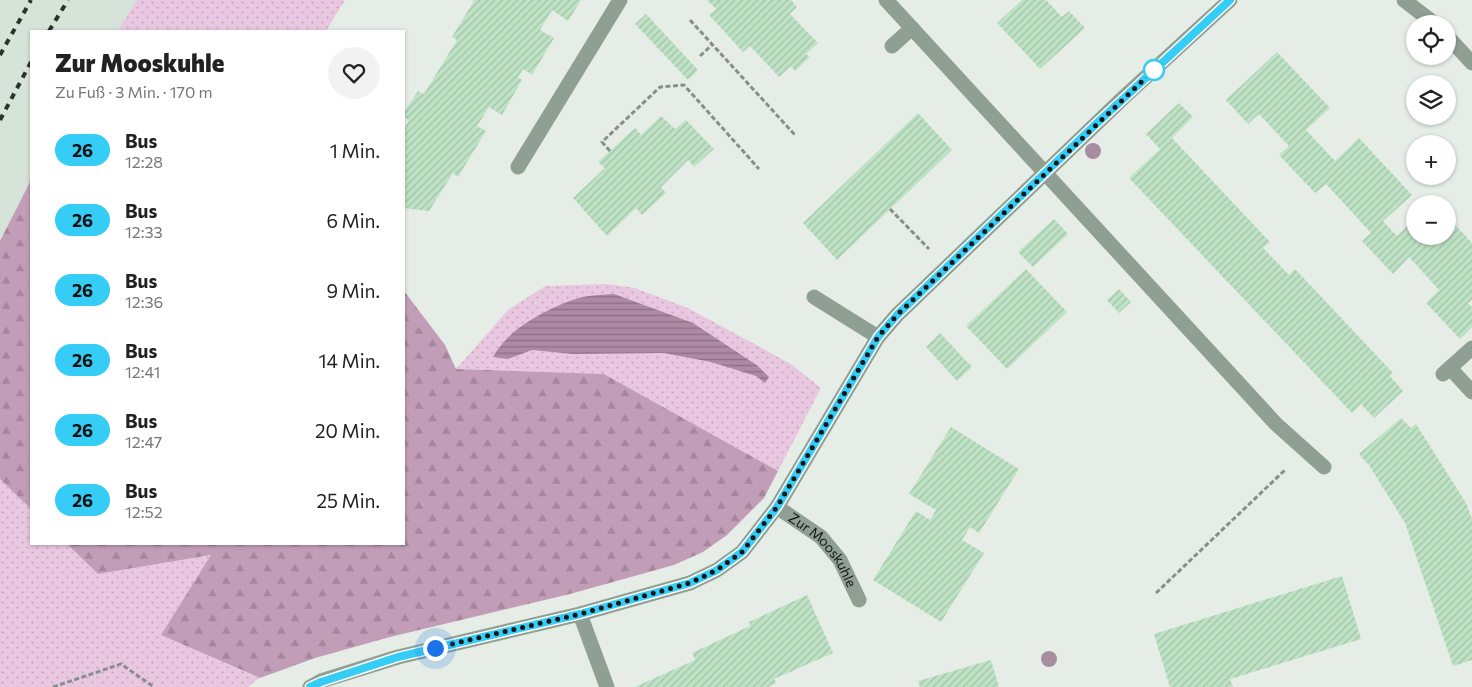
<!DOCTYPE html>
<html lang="de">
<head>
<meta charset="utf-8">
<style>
  :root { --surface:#fff; --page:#f2f2f2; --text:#222; --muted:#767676 }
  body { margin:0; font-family:Commissioner,sans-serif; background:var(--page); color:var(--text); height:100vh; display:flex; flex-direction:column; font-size:19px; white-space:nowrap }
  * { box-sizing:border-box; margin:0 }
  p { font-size:16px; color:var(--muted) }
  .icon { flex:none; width:28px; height:28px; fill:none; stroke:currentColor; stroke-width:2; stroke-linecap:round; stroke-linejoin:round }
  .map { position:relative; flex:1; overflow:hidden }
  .panel { position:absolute; left:30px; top:30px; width:375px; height:515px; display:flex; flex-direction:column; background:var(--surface); border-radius:0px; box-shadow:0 1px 4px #0004 }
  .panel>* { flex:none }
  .badge { padding:0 10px; border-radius:16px; font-size:18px; line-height:32px }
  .buttons { position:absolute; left:1406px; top:15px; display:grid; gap:10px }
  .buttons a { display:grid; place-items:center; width:50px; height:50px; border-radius:50%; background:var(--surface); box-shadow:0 1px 4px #0004; font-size:25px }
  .you { position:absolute; width:25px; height:25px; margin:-12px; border:4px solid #fff; border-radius:50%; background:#1a73e8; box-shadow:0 0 0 8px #1a73e833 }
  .map>.badge { position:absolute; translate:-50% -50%; box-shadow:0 0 0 2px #fff }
  .round { display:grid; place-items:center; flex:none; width:52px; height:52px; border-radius:26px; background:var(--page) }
  .summary { display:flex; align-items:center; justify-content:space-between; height:85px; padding:0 25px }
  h1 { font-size:24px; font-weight:800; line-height:38px }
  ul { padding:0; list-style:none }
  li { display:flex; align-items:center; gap:15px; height:70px; padding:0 25px }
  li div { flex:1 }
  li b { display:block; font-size:19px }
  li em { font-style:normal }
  li .badge { min-width:55px; font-weight:700; text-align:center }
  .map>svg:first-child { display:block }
  .built { fill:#d5e3d8 }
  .grass { fill:url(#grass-dots) }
  .forest { fill:url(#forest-firs) }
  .water { fill:url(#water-rules) }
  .building { fill:url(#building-hatch) }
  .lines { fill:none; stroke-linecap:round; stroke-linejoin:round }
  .path { stroke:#898e8a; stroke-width:3; stroke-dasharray:5 2.5; stroke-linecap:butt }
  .minor { stroke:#909f93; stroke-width:15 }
  .rail { stroke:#2d312e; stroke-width:4; stroke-dasharray:6 6; stroke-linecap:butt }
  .tree { fill:#a68ea0 }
  .line-casing { stroke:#fff; stroke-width:11 }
  .line { stroke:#35ccf6; stroke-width:8 }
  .walk { stroke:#131614; stroke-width:5; stroke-dasharray:0 9 }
  .stop-dot { fill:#fff; stroke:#35ccf6; stroke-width:2.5 }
  .labels { text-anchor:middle; stroke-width:5; stroke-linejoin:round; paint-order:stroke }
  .street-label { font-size:14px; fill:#131614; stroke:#f3faf4 }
</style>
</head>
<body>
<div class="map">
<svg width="1472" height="687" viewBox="0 0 1472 687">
  <defs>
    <pattern id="grass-dots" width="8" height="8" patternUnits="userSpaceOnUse" patternTransform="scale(1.25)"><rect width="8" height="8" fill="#eac7e0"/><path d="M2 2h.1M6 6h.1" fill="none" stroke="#c8aabf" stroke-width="1.8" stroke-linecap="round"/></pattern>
    <pattern id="forest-firs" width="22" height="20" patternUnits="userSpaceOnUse" patternTransform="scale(1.25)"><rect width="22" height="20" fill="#c29db7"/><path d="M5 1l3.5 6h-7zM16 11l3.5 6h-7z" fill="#a6869c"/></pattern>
    <pattern id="water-rules" width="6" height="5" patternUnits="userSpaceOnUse" patternTransform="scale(1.25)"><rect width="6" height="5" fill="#ad89a3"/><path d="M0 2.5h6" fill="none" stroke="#8c6f84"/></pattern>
    <pattern id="building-hatch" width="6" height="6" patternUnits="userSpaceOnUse" patternTransform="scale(1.25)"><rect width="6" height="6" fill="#bee2c4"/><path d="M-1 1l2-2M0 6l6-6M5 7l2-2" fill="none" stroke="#a2c1a8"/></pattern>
  </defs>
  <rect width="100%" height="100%" fill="#e6ede7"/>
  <!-- built -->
  <path class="built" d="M0 0H137L118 31H31V180L0 241Z"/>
  <!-- grass -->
  <g class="grass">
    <path d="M137 0H345L326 31H118Z"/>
    <path d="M608 284 635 288 688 308 791 364 821 388 778 471 604 374 456 369 508 310 545 286Z"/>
    <path d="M0 479 31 509V544H67L98 574 212 555 161 635 259 678 248 687H0Z"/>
  </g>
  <!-- forest -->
  <g class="forest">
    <path d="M31 180V509L0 479V241Z"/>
    <path d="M404 291 445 345 456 369 604 374 778 471 764 498 727 535 703 552 674 565 570 594 390 637 315 658 260 678 161 635 211 555 98 574 67 544H404Z"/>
  </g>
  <!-- water -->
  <path class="water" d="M614 294 693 323 758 366 769 377 765 383 756 376 711 362 664 353 573 354 532 350 508 359 493 357C509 328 547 308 579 298 589 295 602 295 614 294Z"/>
  <!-- building -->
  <g class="building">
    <path d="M472 0H581L568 21 552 10 540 30 554 38 532 75 523 69 518 77 522 80 502 115 489 107 477 126 486 131 458 177 453 173 429 211 404 208V130L409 120 404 117V112L418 91 424 94 457 40 452 37 474 1Z"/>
    <path d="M707 0H791L797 7 790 14 818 43 806 54 810 57 795 71 791 66 779 77 750 46 743 52 709 15 716 9Z"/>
    <path d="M1022 0H1046L1062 17 1069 11 1085 28 1040 69 997 23Z"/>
    <path d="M646 14 698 70 688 80 635 24Z"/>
    <path d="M1277 52 1330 108 1306 130 1335 161 1359 138 1412 195 1383 221 1397 236 1409 224 1415 230V236H1421L1424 239 1427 236H1448V217L1472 243V300L1468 303 1472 307V327L1460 339 1426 303 1439 290 1409 257 1393 274 1362 241 1371 233 1326 184 1315 193 1279 155 1289 146 1259 114 1248 124 1226 100Z"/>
    <path d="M1179 103 1193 117 1172 138 1270 242 1263 248 1289 275 1295 269 1393 373 1390 376 1403 391 1374 418 1361 404 1352 413 1129 178 1160 149 1146 134Z"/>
    <path d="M918 113 952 150 837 260 803 223Z"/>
    <path d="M661 116 675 129 686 120 714 149 694 167 688 160 661 187 666 193 642 215 636 208 607 236 573 198 605 168 598 162 635 128 641 135Z"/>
    <path d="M1054 219 1068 234 1033 267 1018 252Z"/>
    <path d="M1026 269 1067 312 1007 369 966 326Z"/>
    <path d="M1119 289 1131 302 1119 313 1107 300Z"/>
    <path d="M940 333 972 367 957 381 926 347Z"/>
    <path d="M1401 418 1411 428 1416 424 1466 503 1472 519V660L1453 666 1405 523 1369 465 1359 454Z"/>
    <path d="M951 427 1019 469 979 533 970 527 962 540 984 553 941 622 873 580 916 511 930 520 936 510 909 494Z"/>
    <path d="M1342 576 1361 639 1230 679 1233 687H1170L1154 634Z"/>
    <path d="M807 595 833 653 774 679 776 683 768 687H635L695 660 692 653 750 626 749 622Z"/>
    <path d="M991 660 999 687H920L918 681Z"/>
  </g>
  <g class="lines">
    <!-- path -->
    <g class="path">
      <path d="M690 20 795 135"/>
      <path d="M700 56 713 44"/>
      <path d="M610 151 602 142 660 87 684 85 759 169"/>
      <path d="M890 209 929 249"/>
      <path d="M1156 593 1286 469"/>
      <path d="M53 687 121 664 154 687"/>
    </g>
    <!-- minor -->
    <g class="minor">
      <path d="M886 0 1276 424 1324 467"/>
      <path d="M1404 0 1435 24"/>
      <path d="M1448 37 1472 63"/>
      <path d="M892 46 912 28"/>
      <path d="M518 167 620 0"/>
      <path d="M814 297 878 337"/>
      <path d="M1450 368 1472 392"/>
      <path d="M1443 374 1472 348"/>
      <path id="s1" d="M777 507 821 537 840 560 859 600"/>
      <path d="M580 614 607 687"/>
      <path d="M310 687 321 681 398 657 580 614 690 583 717 570 742 552 777 507 878 337 897 315 1123 98 1230 0"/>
    </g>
    <!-- rail -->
    <g class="rail">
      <path d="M49 31 68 0"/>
      <path d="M0 55 31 0"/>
      <path d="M0 120 31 62"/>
    </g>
  </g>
  <!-- trees -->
  <g class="tree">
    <circle cx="1093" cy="151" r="8"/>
    <circle cx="1049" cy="659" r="8"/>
  </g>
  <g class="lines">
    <!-- line casing -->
    <g class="line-casing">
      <path id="line" d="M310 687 321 682 398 657 580 614 690 583 717 570 742 552 777 507 878 337 897 315 1096 124 1230 0"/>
    </g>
    <!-- line -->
    <use href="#line" class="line"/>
    <!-- walk -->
    <path class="walk" d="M435 648 580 614 690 583 717 570 742 552 777 507 878 337 897 315 1154 70"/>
  </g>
  <!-- markers -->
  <circle class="stop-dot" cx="1154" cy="70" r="10"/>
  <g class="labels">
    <!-- street labels -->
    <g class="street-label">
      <text dy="5" stroke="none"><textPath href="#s1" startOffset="64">Zur Mooskuhle</textPath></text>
    </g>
  </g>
</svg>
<div class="buttons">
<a><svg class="icon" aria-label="locate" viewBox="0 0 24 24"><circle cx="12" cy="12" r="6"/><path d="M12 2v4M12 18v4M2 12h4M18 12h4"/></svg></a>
<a><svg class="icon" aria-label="layers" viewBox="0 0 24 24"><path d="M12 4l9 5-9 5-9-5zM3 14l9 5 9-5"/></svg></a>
<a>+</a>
<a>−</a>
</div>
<div class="you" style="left:435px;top:648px"></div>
<section class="panel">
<div class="summary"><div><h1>Zur Mooskuhle</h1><p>Zu Fuß · 3 Min. · 170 m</p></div><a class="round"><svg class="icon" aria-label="heart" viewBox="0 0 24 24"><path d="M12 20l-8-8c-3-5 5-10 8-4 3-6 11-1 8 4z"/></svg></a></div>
<ul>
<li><span class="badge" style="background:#35ccf6;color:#111">26</span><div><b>Bus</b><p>12:28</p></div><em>1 Min.</em></li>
<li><span class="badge" style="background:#35ccf6;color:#111">26</span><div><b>Bus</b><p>12:33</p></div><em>6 Min.</em></li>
<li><span class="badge" style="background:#35ccf6;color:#111">26</span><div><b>Bus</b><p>12:36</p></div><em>9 Min.</em></li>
<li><span class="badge" style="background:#35ccf6;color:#111">26</span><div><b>Bus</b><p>12:41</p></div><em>14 Min.</em></li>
<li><span class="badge" style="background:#35ccf6;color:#111">26</span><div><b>Bus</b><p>12:47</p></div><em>20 Min.</em></li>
<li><span class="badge" style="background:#35ccf6;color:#111">26</span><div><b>Bus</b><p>12:52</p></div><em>25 Min.</em></li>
</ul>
</section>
</div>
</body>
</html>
